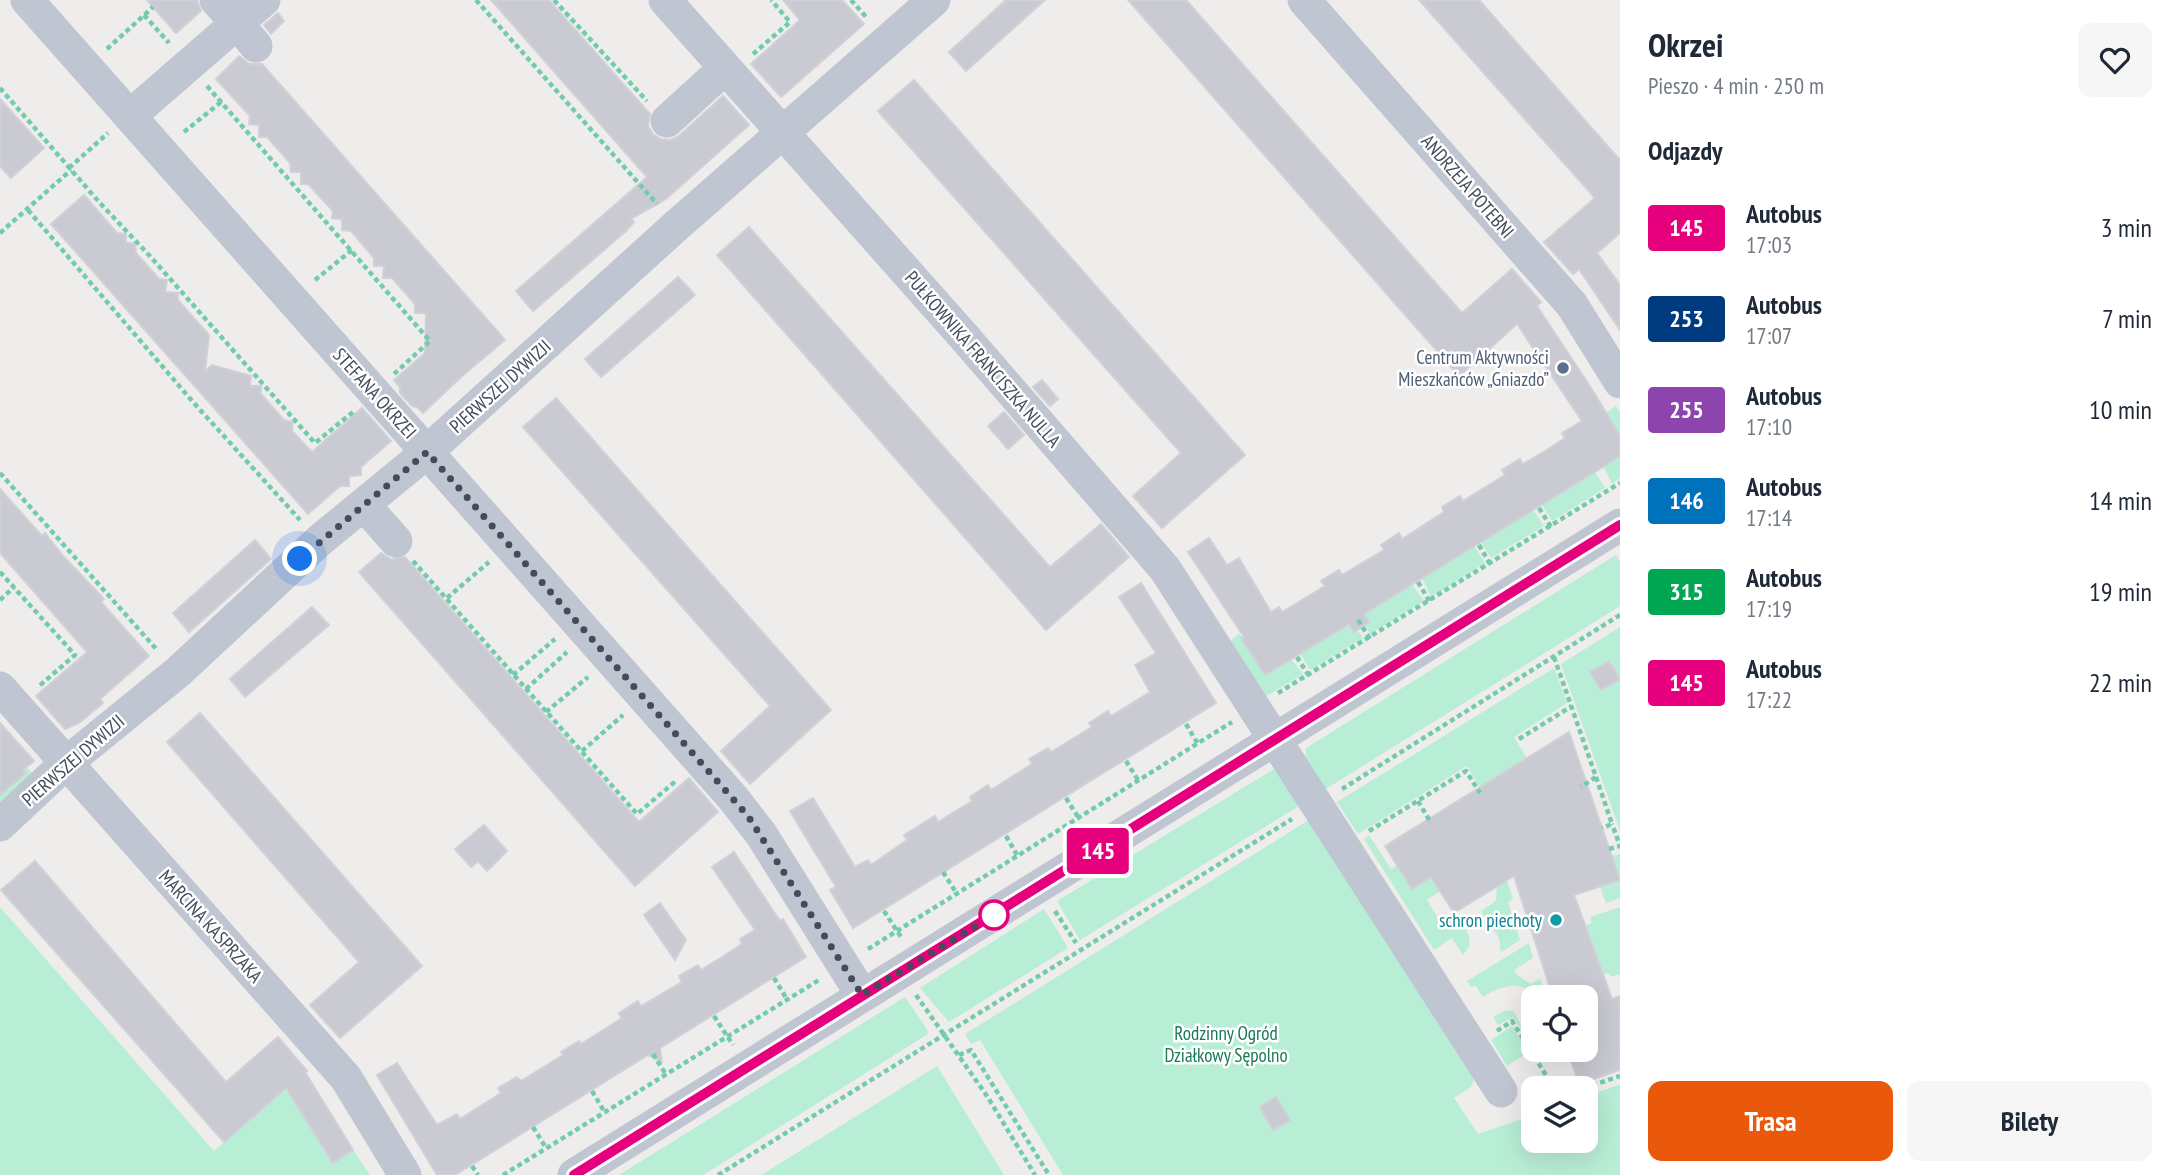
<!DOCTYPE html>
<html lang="pl">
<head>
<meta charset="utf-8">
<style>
  :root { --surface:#fff; --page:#f6f6f7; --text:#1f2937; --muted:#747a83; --accent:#ea580c }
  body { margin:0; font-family:"PT Sans Narrow",sans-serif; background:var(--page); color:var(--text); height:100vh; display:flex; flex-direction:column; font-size:26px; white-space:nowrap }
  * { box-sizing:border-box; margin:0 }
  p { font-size:23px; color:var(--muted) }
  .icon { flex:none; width:38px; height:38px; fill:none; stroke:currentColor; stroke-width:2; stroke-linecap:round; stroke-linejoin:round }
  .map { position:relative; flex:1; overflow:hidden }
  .side { display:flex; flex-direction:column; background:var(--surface); width:560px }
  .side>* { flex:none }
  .badge { padding:0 14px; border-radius:5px; font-size:24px; line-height:46px }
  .tools { position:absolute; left:1521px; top:985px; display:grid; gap:14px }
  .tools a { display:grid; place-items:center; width:77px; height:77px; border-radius:14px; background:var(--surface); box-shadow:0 7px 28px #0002; font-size:35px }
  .you { position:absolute; width:35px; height:35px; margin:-18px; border:5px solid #fff; border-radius:50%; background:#1a73e8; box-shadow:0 0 0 10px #1a73e833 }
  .map>.badge { position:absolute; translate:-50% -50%; box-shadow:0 0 0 4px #fff }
  h2 { padding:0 28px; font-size:26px; line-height:63px }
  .round { display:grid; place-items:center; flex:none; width:74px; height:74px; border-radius:14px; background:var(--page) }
  .overview { display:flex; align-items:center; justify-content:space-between; height:119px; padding:0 28px }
  h1 { font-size:33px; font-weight:700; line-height:52px }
  .primary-button { display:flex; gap:14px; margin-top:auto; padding:14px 28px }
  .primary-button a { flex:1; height:80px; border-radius:14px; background:var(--accent); color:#fff; font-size:28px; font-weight:700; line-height:80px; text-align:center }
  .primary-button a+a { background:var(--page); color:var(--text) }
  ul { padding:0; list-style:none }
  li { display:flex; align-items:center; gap:21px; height:91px; padding:0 28px }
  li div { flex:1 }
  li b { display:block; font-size:26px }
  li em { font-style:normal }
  li .badge { min-width:77px; font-weight:700; text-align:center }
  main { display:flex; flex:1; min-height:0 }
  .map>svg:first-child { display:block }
  .green { fill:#b9eed6 }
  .building { fill:#c9cad2; stroke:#d0d1d8; stroke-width:2 }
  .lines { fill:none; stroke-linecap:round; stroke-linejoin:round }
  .path { stroke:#71ccae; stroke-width:4.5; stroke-dasharray:5 3.5; stroke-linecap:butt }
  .minor { stroke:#bfc6d2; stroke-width:33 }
  .line-casing { stroke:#fff; stroke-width:16 }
  .line { stroke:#e6007e; stroke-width:10 }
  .walk { stroke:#454c59; stroke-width:7; stroke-dasharray:0 12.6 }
  .service-dot { fill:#5c6f8a; stroke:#fff; stroke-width:2.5 }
  .stop-dot { fill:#fff; stroke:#e6007e; stroke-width:3.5 }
  .culture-dot { fill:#0f9aa8; stroke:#fff; stroke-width:2.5 }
  .labels { text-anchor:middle; stroke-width:5; stroke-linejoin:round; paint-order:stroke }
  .street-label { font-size:19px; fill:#454c59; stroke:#fff }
  .service-label { font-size:19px; fill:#4e5e75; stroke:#fff; text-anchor:end }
  .culture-label { font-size:19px; fill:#0d838f; stroke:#fff; text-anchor:end }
  .park-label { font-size:19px; fill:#167a58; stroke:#fff }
</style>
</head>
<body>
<main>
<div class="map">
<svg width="1620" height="1175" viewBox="0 0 1620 1175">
  <rect width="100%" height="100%" fill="#efecec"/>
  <!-- green -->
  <g class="green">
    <path d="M1616 406 1620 412V436L1606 413Z"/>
    <path d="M1620 456V478L1612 484 1603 466Z"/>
    <path d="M1593 472 1596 473 1605 488 1552 521 1543 506V504Z"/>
    <path d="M1533 510 1544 526 1491 558 1482 544 1483 541Z"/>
    <path d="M1473 547H1475L1485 563 1431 597 1422 578Z"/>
    <path d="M1616 555 1620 562V606L1321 792 1305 759 1306 748Z"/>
    <path d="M1412 584 1424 601 1370 634 1361 618V615Z"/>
    <path d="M1352 622 1363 638 1310 670 1301 655 1302 653Z"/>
    <path d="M1620 627V677L1616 673 1610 661 1590 673 1601 690 1620 679V831L1561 664Z"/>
    <path d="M1239 633 1265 675 1291 659 1303 674 1265 697 1230 642Z"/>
    <path d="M1554 668 1567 703 1514 737 1527 758 1480 788 1467 766 1358 834 1337 802Z"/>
    <path d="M27 767 39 782 0 817V791L4 792 25 773 24 771Z"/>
    <path d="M1274 769 1304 803 1080 940 1057 901Z"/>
    <path d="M1312 818 1474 1079 1471 1087 1454 1098 1478 1134 1533 1115V1141H1586V1097L1620 1084V1175H1063L980 1040 971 1044 965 1034Z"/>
    <path d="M1369 835 1391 869 1397 865 1412 889 1431 878 1440 891 1427 900 1440 922 1454 913C1464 929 1478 939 1463 955L1452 938 1434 950 1364 839Z"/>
    <path d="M1498 852 1513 899 1508 902 1520 940 1501 952 1499 938 1481 911 1496 901Z"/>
    <path d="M1620 854V898L1606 903 1600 887 1619 880 1611 856Z"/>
    <path d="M0 907 214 1151 286 1089 332 1163 353 1150 370 1175H0Z"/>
    <path d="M1620 907V974L1611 977 1609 973 1603 975 1586 925 1592 923 1590 917Z"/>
    <path d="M1044 909 1068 948 949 1022 920 988Z"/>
    <path d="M1529 943 1533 958 1514 970 1517 975 1531 984 1540 978 1546 997H1534C1523 978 1499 987 1483 997L1476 986 1471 987 1467 981Z"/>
    <path d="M905 997 927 1029 928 1034 703 1175H619Z"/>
    <path d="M1513 1010 1524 1031 1533 1028V1035L1527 1038 1513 1017 1498 1025 1493 1017 1505 1011Z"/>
    <path d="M1512 1026 1529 1052 1507 1066 1491 1040Z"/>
    <path d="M937 1066 1004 1175H761Z"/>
  </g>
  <!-- building -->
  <g class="building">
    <path d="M147 0H197L201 11 176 33Z"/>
    <path d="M491 0H549L650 114 648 126 653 134 661 139 670 140 679 136 723 96 749 125 666 199 631 219 634 222 625 232 533 311 516 291 647 177Z"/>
    <path d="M783 0H842L864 24 781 97 751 64 800 20Z"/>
    <path d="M1006 0H1045L966 71 949 52Z"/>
    <path d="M1128 0H1186L1462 313 1512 269 1541 302 1537 306 1593 391 1620 436V456L1603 467 1364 614 1369 622 1354 632 1349 624 1265 675 1241 638 1244 637 1188 552 1209 538 1227 565 1239 558 1271 612 1279 607 1282 612 1325 586 1321 581 1339 570 1342 575 1384 550 1381 545 1399 533 1402 539 1444 512 1442 507 1460 496 1463 501 1505 475 1502 470 1520 459 1523 464 1545 451 1565 438 1562 433 1582 421 1517 324 1459 376Z"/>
    <path d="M1419 0H1479L1620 160V233L1597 253 1620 285V330L1579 269 1573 274 1544 242 1595 198Z"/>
    <path d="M278 13 284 21 271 34 264 25Z"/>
    <path d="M239 56 250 64H262L505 340 461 377 423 413 417 407 412 406 400 393V387L394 380 425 353 426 313H415V304L392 278H383L384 266H374V258L351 231 342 230V219L332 218 333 211 308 184H301V172H291L290 163 267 137H259V125L249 124 250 116 216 79Z"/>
    <path d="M914 80 1245 455 1162 528 1133 496 1181 453 878 111Z"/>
    <path d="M0 99 44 148 11 178 0 166Z"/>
    <path d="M84 195 117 233 126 234V243H135L136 253 159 279 167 280 165 292 178 293V300L209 335 205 371 212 365 251 376 250 386H261V394L284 420 293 422 292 431 312 452 362 408 391 441 361 467V475L349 476V486H340L308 514 51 224Z"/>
    <path d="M749 227 1050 567 1101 524 1129 557 1046 630 717 255Z"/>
    <path d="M678 277 695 295 601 377 585 359Z"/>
    <path d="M1042 380 1058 399 1050 406 1033 387Z"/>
    <path d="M556 398 831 710 750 784 721 751 770 706 523 427Z"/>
    <path d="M1004 412 1024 435 1008 449 988 426Z"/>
    <path d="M0 489 42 536 45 533 64 557 104 599 101 602 149 656 100 699 103 703 79 723 65 729 36 696 87 652 0 553Z"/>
    <path d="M255 540 271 559 189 632 173 613Z"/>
    <path d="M381 553 391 559 405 557 639 822 689 778 718 812 635 886 359 572Z"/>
    <path d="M1141 583 1216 703 853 928 830 890 836 887 790 811 813 798 855 867 868 860 871 865 907 840 904 835 935 816 938 822 972 801 970 797 988 785 991 790 1032 764 1029 759 1048 748 1051 752 1092 727 1089 723 1108 711 1111 716 1150 692 1135 665 1156 653 1119 597Z"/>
    <path d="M312 607 329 625 245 697 230 679Z"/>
    <path d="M1609 661 1620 679 1601 690 1590 672Z"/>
    <path d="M200 713 422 966 340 1038 310 1005 359 962 167 742Z"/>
    <path d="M0 723 34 761 23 770 26 773 0 795Z"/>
    <path d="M1569 732 1620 880 1574 895 1612 999 1620 996V1070L1579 1084 1567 1050H1586V998H1555L1551 991 1514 876 1454 913 1431 877 1412 889 1385 846Z"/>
    <path d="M484 825 507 851 487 871 478 861 471 867 455 849Z"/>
    <path d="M734 852 780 921 783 919 806 957 660 1048 662 1062 648 1055 455 1175H437L377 1075 397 1063 437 1125 457 1114 460 1119 501 1093 498 1088 517 1077 521 1081 563 1055 561 1052 579 1041 581 1044 622 1018 619 1013 638 1001 641 1006 682 982 679 976 698 965 701 970 722 957 742 944 740 939 755 930 712 867Z"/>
    <path d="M35 861 226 1082 278 1037 307 1071 305 1072 353 1150 333 1163 286 1088 224 1142 1 890Z"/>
    <path d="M660 903 686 940 675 960 644 915Z"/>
    <path d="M1276 1097 1290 1120 1273 1130 1260 1107Z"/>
  </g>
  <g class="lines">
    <!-- path -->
    <g class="path">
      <path d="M476 0 657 204"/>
      <path d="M554 0 647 101"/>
      <path d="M851 0 868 19"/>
      <path d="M144 15 169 43"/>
      <path d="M107 49 153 7"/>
      <path d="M753 54 790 22 771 0"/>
      <path d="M207 86 430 341 394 374"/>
      <path d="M0 88 99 202 149 255 315 443 353 412"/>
      <path d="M184 132 221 102"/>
      <path d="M69 168 108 133"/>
      <path d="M28 210 193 402 300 520"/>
      <path d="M0 233 71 170"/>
      <path d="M315 280 352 250"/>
      <path d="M0 473 158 651"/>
      <path d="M1539 508 1551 527"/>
      <path d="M1479 545 1490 564"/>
      <path d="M413 561 637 814 677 780"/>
      <path d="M0 572 75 655 38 687"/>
      <path d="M1418 582 1430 602"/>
      <path d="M447 598 489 562"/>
      <path d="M0 600 14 587"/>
      <path d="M1358 620 1370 639"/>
      <path d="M1297 657 1309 676"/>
      <path d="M1554 657 1596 777 1581 787"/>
      <path d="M513 675 555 639"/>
      <path d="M526 689 567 652"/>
      <path d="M1278 693 1620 483"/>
      <path d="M546 712 588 677"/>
      <path d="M1186 724 1198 744"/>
      <path d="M1519 739 1572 706"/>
      <path d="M582 751 623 715"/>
      <path d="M1126 761 1138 780"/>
      <path d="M1596 777 1612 824 1602 828"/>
      <path d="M1342 789 1620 615"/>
      <path d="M1066 798 1078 817"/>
      <path d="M1418 801 1431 823"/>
      <path d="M1369 831 1466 771 1480 793"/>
      <path d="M1006 836 1017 855"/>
      <path d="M1609 849 1620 846 1612 824"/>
      <path d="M943 872 957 894"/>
      <path d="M884 911 901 937"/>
      <path d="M1055 911 1076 943"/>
      <path d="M868 949 1232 722"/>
      <path d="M774 978 788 1001"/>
      <path d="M916 995 987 1096 1035 1175"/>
      <path d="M714 1016 733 1045"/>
      <path d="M1497 1031 1512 1021 1554 1088"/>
      <path d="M653 1054 665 1073"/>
      <path d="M959 1055 971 1050 1049 1175"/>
      <path d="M1584 1088 1620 1076"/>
      <path d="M592 1091 604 1111"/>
      <path d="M533 1127 546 1148"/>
      <path d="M472 1166 478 1175"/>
      <path d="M503 1175 819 980"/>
      <path d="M718 1175 1292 819"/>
    </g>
    <!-- minor -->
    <g class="minor">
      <path d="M27 0 733 798 761 834 862 995"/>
      <path d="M665 0 966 339 1165 569 1501 1091"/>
      <path d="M1304 0 1572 305 1620 382"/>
      <path d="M256 46 237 23 264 0"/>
      <path d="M130 116 237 23 216 0"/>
      <path d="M667 121 725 68"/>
      <path d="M364 505 396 541"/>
      <path d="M0 688 346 1078 405 1175"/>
      <path d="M0 825 66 763 178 672 320 540 420 458 676 226 934 0"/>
      <path d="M574 1175 1620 525"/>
    </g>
  </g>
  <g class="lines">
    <!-- line casing -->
    <g class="line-casing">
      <path id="line" d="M574 1175 1620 525"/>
    </g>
    <!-- line -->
    <use href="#line" class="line"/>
    <!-- walk -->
    <path class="walk" d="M300 559 427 452 748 816 862 995 994 915"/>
  </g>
  <!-- markers -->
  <circle class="service-dot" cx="1563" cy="368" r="7"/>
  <circle class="stop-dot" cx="994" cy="915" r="14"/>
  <circle class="culture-dot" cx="1556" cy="920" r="7"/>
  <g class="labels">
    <!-- street labels -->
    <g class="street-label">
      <text transform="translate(1468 186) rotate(49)" y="7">ANDRZEJA POTEBNI</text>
      <text transform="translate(983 359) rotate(49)" y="7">PUŁKOWNIKA FRANCISZKA NULLA</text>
      <text transform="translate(500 386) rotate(-42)" y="7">PIERWSZEJ DYWIZJI</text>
      <text transform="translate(375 393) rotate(48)" y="7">STEFANA OKRZEI</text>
      <text transform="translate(73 760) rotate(-41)" y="7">PIERWSZEJ DYWIZJI</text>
      <text transform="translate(211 926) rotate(48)" y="7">MARCINA KASPRZAKA</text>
    </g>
    <!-- service labels -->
    <g class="service-label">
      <text x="1549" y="364">Centrum Aktywności<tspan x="1549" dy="22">Mieszkańców „Gniazdo”</tspan></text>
    </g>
    <!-- culture labels -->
    <g class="culture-label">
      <text x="1542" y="927">schron piechoty</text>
    </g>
    <!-- park labels -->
    <g class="park-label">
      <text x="1226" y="1040">Rodzinny Ogród<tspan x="1226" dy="22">Działkowy Sępolno</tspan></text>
    </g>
  </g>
</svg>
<div class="tools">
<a><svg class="icon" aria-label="locate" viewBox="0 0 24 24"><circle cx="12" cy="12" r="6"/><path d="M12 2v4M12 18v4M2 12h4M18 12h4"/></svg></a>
<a><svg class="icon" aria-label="layers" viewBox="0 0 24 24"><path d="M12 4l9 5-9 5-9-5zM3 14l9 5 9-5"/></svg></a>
</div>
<div class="you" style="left:300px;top:559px"></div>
<b class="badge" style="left:1098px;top:851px;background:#e6007e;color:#fff">145</b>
</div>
<section class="side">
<div class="overview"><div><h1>Okrzei</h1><p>Pieszo · 4 min · 250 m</p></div><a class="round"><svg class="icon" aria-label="heart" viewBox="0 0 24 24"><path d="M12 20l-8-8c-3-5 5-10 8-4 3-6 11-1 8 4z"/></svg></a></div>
<h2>Odjazdy</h2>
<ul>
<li><span class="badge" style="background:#e6007e;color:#fff">145</span><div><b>Autobus</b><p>17:03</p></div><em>3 min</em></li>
<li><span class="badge" style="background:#003b80;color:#fff">253</span><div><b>Autobus</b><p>17:07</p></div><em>7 min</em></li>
<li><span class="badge" style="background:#8e44ad;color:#fff">255</span><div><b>Autobus</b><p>17:10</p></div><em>10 min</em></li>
<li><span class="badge" style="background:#0072bc;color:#fff">146</span><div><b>Autobus</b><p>17:14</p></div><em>14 min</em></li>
<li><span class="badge" style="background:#00a651;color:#fff">315</span><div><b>Autobus</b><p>17:19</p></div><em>19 min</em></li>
<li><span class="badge" style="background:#e6007e;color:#fff">145</span><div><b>Autobus</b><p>17:22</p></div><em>22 min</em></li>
</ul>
<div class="primary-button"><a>Trasa</a><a>Bilety</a></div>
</section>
</main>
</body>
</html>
